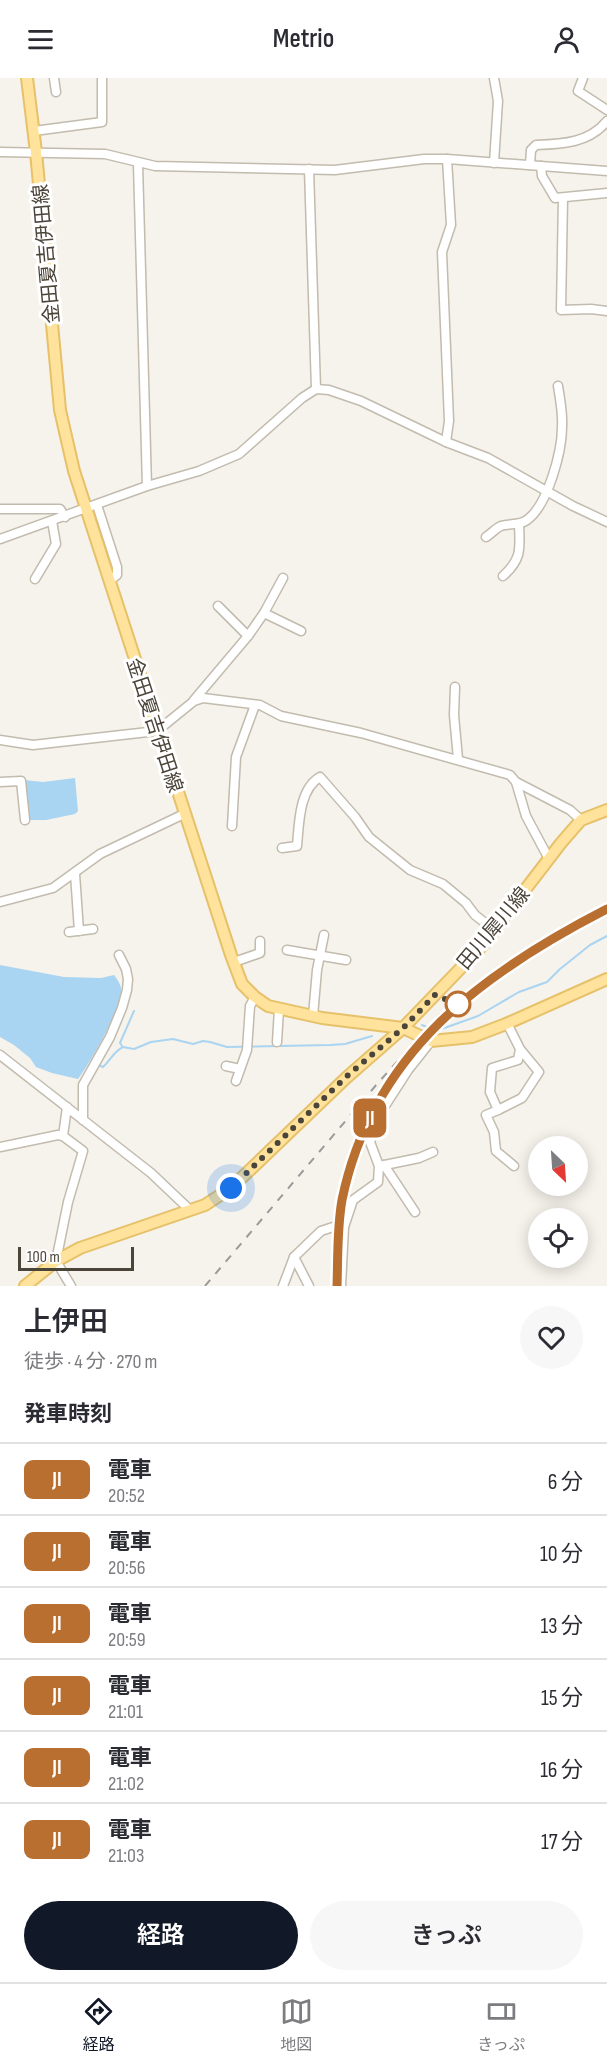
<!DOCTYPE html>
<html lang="ja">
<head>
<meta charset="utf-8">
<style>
  :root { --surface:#fff; --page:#f7f7f7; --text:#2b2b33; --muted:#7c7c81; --line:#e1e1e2; --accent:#111827 }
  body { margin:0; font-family:"Sofia Sans Condensed","Noto Sans JP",sans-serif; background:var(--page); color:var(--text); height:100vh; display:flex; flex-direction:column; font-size:22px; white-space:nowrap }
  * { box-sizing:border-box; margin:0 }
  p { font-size:20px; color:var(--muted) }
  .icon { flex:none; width:33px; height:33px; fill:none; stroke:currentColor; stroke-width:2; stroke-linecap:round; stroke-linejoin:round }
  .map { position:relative; height:1208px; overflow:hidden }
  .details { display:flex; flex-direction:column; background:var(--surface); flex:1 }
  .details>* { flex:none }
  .badge { padding:0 12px; border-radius:9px; font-size:21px; line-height:39px }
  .needle { width:39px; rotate:155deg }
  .fabs { position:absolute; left:528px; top:1058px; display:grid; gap:12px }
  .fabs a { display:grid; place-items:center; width:60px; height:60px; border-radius:50%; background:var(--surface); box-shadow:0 3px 15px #0003; font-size:30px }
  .scale { position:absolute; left:18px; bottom:15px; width:116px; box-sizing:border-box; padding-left:6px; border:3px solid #4b4439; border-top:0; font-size:16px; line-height:21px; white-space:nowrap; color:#4b4439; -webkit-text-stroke:4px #fff; paint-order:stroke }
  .you { position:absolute; width:30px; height:30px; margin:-15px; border:4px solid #fff; border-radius:50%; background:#1a73e8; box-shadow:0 0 0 9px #1a73e833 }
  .map>.badge { position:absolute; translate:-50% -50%; box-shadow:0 0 0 3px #fff }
  h2 { padding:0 24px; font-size:22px; line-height:54px }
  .round { display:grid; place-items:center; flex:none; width:63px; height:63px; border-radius:32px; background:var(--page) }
  .head { display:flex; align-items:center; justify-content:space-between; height:102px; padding:0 24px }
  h1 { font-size:28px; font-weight:600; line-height:45px }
  .action { display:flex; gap:12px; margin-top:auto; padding:12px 24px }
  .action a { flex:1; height:69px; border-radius:36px; background:var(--accent); color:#fff; font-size:24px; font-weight:600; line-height:69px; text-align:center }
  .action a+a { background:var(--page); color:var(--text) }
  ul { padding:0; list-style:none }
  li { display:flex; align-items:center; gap:18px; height:72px; padding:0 24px; border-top:2px solid var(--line) }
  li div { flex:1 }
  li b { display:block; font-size:22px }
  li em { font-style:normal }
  li .badge { min-width:66px; font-weight:700; text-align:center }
  header { display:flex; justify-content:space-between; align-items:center; height:78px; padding:0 24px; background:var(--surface); font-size:27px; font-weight:600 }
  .dock { display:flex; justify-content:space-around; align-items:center; height:84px; border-top:2px solid var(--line); background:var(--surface); font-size:16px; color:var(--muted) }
  .dock a { display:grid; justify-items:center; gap:3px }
  .dock .selected { color:var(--accent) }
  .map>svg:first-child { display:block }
  .water { fill:#a9d4f2 }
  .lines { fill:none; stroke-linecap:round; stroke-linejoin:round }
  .stream { stroke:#a9d4f2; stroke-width:2 }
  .minor-casing { stroke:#c2bbae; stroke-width:11 }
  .major-casing { stroke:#e6c16a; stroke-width:14 }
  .minor { stroke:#fff; stroke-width:8 }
  .major { stroke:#ffe39c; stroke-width:10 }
  .rail { stroke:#9a9a9a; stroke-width:2; stroke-dasharray:8 8; stroke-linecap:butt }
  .line-casing { stroke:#fff; stroke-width:14 }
  .line { stroke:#b96f30; stroke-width:9 }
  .walk { stroke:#4b4439; stroke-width:6; stroke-dasharray:0 10.8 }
  .stop-dot { fill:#fff; stroke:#b96f30; stroke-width:3 }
  .labels { text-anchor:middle; stroke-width:6; stroke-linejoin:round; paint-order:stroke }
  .street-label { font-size:20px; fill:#4b4439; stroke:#fff }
</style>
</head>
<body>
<header><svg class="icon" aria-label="menu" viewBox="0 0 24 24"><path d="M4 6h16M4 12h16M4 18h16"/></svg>Metrio<svg class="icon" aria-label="person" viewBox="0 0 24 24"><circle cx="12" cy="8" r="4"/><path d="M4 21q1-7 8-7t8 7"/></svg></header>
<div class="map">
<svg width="607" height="1208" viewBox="0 0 607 1208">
  <rect width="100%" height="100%" fill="#f6f3ec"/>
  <!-- water -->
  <g class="water">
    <path d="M75 700 78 733 75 736 46 742H29L24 702 43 704Z"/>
    <path d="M0 887 64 899 101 900 114 897C117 901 120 905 121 910 123 929 90 985 78 1001L52 995 36 989 30 980 14 967 0 959Z"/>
  </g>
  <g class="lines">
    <!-- stream -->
    <g class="stream">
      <path d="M422 947 436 953 478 938 519 914 547 904 560 891 590 867 607 858"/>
      <path d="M122 968 120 965 134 933"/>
      <path d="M98 987 103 989C111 982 113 974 123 969L134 971 151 964 173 961 193 966 203 963 210 964 227 969 330 967 345 966 372 958"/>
    </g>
    <!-- minor casing -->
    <g class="minor-casing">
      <g id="minor">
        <path d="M54 0 56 14"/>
        <path d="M494 0 498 23 494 85"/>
        <path d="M583 0 578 13 607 32"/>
        <path d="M34 53 102 44V0"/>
        <path d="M0 74 105 76 155 88 335 92 424 81H447L607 93"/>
        <path d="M138 86 147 408"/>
        <path d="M530 87 531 72 536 67C563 66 589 65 607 43"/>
        <path d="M541 88 542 98 555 120 607 115"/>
        <path d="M309 91 316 311"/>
        <path d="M563 120 561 232 591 231 607 233"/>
        <path d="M446 364 449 343 442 174 451 147 447 81"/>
        <path d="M97 427 117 489V497L109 503"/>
        <path d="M0 431H60L65 439"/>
        <path d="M486 459C491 456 496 450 501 448 510 445 519 448 527 442 548 427 562 373 562 349 563 335 560 321 558 308"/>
        <path d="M0 461 147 408 199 393 239 376 302 320 316 311 329 312 361 323 446 364 488 380 573 428 607 444"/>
        <path d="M503 498C522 481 520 471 519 446"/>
        <path d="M35 501 56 466 52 443"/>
        <path d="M218 528 248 558"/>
        <path d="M264 535 283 500"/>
        <path d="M455 609 454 637 458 681"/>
        <path d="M194 622 248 558 264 535 301 553"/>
        <path d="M0 662 33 667 157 653 194 623 203 620 260 627 281 638 361 655 510 697 516 704 570 732 581 742"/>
        <path d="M0 704 21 703 25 742"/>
        <path d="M516 704 526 738 549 781"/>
        <path d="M232 748 236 679 255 627"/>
        <path d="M282 770 297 768C299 746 299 711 320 699L355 739 369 759 410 792 443 806 466 825 475 837 494 852"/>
        <path d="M75 796 79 853"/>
        <path d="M0 824 53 810 100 776 184 736"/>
        <path d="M69 854 93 851"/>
        <path d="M287 872 346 882"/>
        <path d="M234 884 260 875V863"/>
        <path d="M313 938 317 892 324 857"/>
        <path d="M507 945 520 971 518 982 492 990 490 1014 498 1032 522 1020 539 994 520 971"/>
        <path d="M277 964 279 931"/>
        <path d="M0 977 151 1095 190 1132"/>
        <path d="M226 988 240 991"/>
        <path d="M236 1003 247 972 250 928 255 919"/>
        <path d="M67 1029 63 1058 83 1073 68 1124 56 1183 71 1208"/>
        <path d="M498 1032 486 1037 494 1054 496 1073 514 1088"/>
        <path d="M83 1042V1007L110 959 122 930 127 912 128 901 126 891 119 877"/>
        <path d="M0 1069 58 1057 63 1058"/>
        <path d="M384 1087 415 1134"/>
        <path d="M380 1088 419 1080 433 1074"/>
        <path d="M294 1179 309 1208"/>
        <path d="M283 1208 294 1179 321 1153 339 1147 344 1149 353 1122 378 1104 379 1088 370 1064 379 1037 408 992 431 963"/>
        <path d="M341 1208 344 1149"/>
      </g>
    </g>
    <!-- major casing -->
    <g class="major-casing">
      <g id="major">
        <path d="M27 0 36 74 60 332 74 393 231 877 242 906 255 919 268 928 322 940 403 950 431 963 472 959 506 946 607 901"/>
        <path d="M25 1208 56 1183 80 1170 205 1127 231 1110 346 1000 403 950 482 868 561 765 581 742 607 732"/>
      </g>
    </g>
    <!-- minor -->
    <use href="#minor" class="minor"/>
    <!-- major -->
    <use href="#major" class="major"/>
    <!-- rail -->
    <g class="rail">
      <path d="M205 1208 377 1006 440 936 503 886 607 831"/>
      <path d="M337 1208C337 1188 337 1168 339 1148 343 1092 368 1036 399 991"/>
    </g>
  </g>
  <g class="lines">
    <!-- line casing -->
    <g class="line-casing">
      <path id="line" d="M337 1208C338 1179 337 1150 342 1122 372 975 482 895 607 831"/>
    </g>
    <!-- line -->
    <use href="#line" class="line"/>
    <!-- walk -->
    <path class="walk" d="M231 1110 346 999 403 950 435 917 458 926"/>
  </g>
  <!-- markers -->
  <circle class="stop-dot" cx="458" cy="926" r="12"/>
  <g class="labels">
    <!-- street labels -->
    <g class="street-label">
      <text transform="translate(46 176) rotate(-95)" y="7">金田夏吉伊田線</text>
      <text transform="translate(155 647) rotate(72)" y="7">金田夏吉伊田線</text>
      <text transform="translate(493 850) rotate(-50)" y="7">田川犀川線</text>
    </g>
  </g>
</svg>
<div class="fabs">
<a><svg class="needle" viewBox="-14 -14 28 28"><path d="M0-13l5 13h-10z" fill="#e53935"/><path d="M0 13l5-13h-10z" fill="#7c7c81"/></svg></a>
<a><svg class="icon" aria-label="locate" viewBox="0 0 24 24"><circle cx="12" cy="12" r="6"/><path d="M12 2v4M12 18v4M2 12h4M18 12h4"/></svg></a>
</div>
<div class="scale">100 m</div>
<div class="you" style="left:231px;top:1110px"></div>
<b class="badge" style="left:370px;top:1040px;background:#b96f30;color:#fff">JI</b>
</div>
<section class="details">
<div class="head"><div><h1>上伊田</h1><p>徒歩 · 4 分 · 270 m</p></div><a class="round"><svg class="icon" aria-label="heart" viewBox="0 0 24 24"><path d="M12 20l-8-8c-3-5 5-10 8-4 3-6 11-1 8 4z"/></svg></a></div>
<h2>発車時刻</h2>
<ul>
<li><span class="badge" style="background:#b96f30;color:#fff">JI</span><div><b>電車</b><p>20:52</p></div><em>6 分</em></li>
<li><span class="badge" style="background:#b96f30;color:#fff">JI</span><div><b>電車</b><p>20:56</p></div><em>10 分</em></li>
<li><span class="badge" style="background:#b96f30;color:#fff">JI</span><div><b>電車</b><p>20:59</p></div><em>13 分</em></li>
<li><span class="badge" style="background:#b96f30;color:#fff">JI</span><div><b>電車</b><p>21:01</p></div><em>15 分</em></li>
<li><span class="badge" style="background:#b96f30;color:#fff">JI</span><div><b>電車</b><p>21:02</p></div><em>16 分</em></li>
<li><span class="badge" style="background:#b96f30;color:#fff">JI</span><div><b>電車</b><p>21:03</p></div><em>17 分</em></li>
</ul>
<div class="action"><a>経路</a><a>きっぷ</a></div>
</section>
<nav class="dock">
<a class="selected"><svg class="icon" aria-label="directions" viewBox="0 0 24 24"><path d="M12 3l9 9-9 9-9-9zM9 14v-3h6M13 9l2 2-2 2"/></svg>経路</a>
<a><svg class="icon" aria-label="map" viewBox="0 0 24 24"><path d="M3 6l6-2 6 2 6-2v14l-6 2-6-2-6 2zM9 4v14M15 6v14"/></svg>地図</a>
<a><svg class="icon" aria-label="tickets" viewBox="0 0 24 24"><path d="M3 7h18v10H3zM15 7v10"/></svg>きっぷ</a>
</nav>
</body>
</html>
